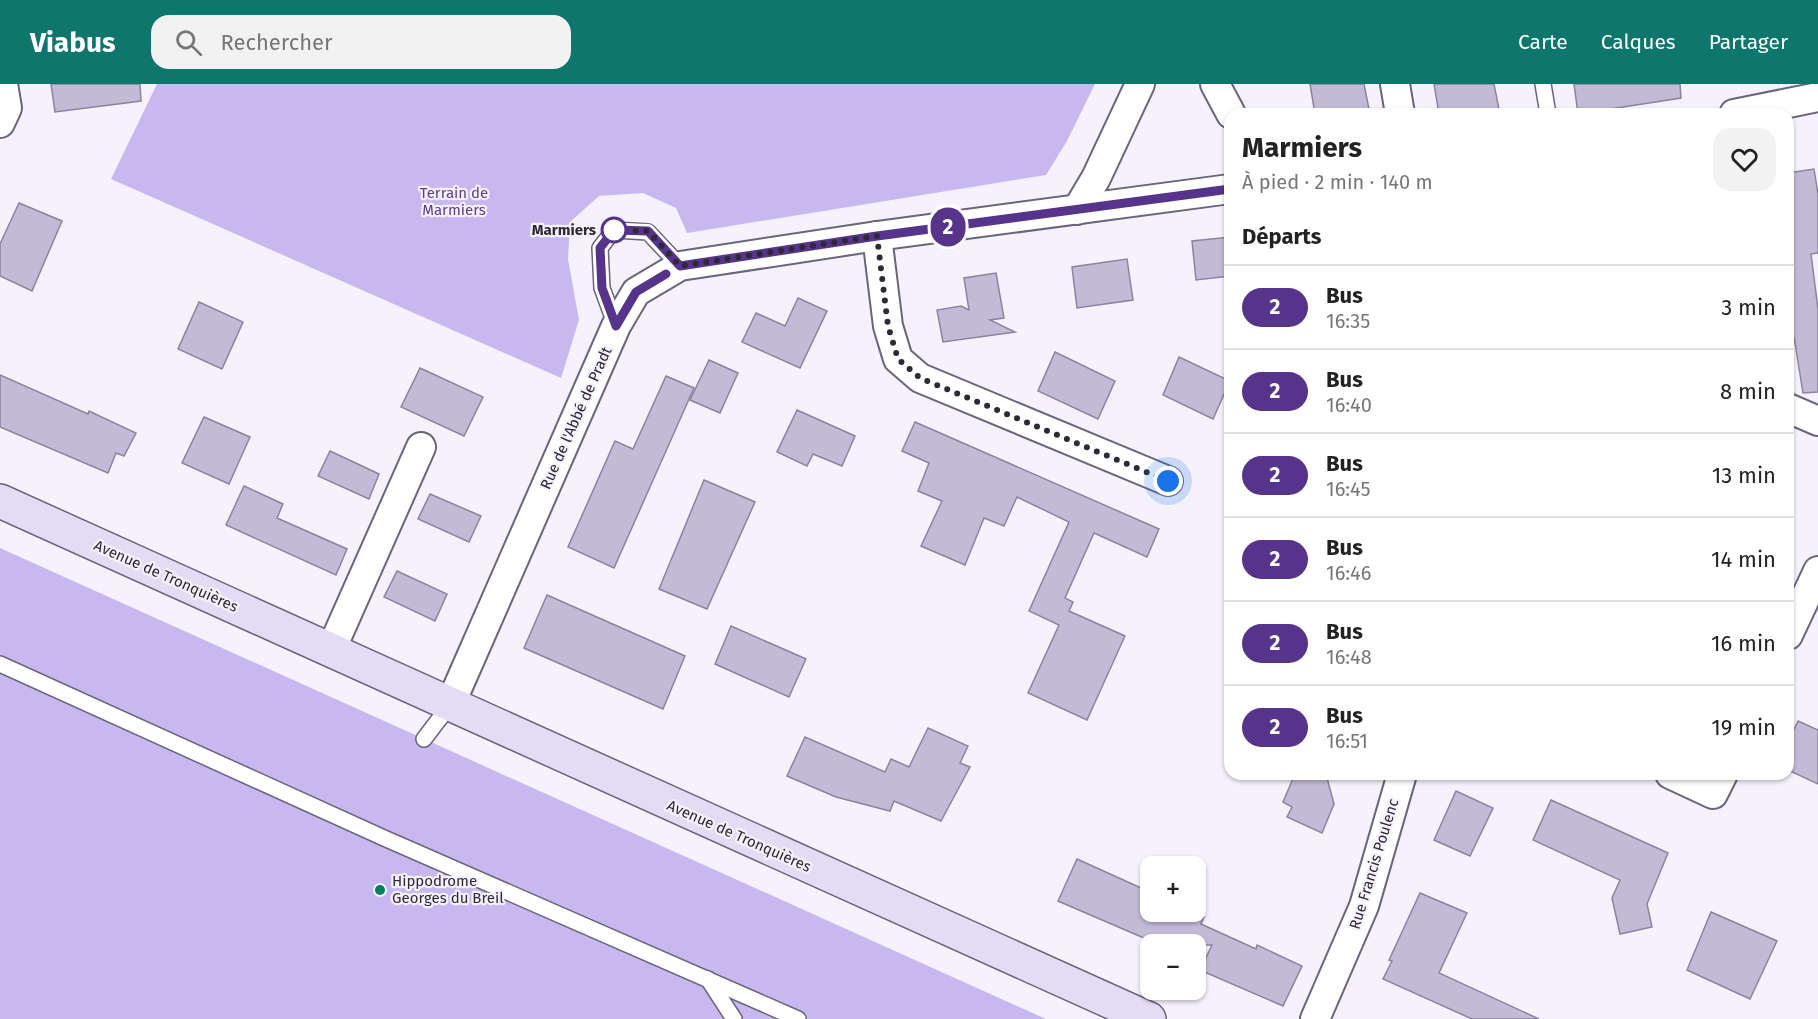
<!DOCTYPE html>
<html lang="fr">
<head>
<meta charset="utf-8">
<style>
  :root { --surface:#fff; --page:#f2f2f2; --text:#222; --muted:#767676; --line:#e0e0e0; --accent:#0f766e }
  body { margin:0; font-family:"Fira Sans",sans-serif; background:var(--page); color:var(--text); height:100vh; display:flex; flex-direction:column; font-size:22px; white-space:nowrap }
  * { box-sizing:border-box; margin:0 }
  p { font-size:20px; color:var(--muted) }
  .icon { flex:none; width:33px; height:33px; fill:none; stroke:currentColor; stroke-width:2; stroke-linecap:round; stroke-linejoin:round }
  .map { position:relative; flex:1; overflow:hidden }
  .panel { position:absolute; left:1224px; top:24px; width:570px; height:672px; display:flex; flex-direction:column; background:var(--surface); border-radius:18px; box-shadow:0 2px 4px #0004 }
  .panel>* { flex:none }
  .badge { padding:0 12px; border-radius:20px; font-size:21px; line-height:39px }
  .controls { position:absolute; left:1140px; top:772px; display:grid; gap:12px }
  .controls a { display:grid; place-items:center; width:66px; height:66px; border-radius:12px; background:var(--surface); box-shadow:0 2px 4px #0004; font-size:30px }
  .you { position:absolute; width:30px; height:30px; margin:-15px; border:4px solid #fff; border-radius:50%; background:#1a73e8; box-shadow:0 0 0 9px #1a73e833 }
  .map>.badge { position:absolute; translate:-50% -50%; box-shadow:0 0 0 3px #fff }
  h2 { padding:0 18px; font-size:22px; line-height:54px }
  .round { display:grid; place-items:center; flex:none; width:63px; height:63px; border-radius:18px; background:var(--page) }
  .overview { display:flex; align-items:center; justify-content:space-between; height:102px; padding:0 18px }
  h1 { font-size:28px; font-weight:700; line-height:45px }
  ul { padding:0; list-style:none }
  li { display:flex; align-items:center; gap:18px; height:84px; padding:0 18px; border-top:2px solid var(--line) }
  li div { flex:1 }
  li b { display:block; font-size:22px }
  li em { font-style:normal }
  li .badge { min-width:66px; font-weight:700; text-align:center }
  header { display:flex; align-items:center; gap:36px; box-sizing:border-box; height:84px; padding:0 30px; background:var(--accent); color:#fff }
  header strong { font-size:28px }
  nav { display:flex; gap:33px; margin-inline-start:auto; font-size:21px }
  .search { width:420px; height:54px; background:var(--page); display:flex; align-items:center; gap:15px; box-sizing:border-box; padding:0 21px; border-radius:18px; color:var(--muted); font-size:22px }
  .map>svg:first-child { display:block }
  .green { fill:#c8b8f0 }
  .building { fill:#c2bad6; stroke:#8b849e; stroke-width:1.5 }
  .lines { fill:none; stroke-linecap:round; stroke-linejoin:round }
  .lane-casing { stroke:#6b647d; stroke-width:18 }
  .street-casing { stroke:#6b647d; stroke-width:32 }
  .secondary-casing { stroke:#6b647d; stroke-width:36 }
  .lane { stroke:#fff; stroke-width:15 }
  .street { stroke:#fff; stroke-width:28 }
  .secondary { stroke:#e4dcf4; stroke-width:33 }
  .line-casing { stroke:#fff; stroke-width:14 }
  .line { stroke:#56348b; stroke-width:9 }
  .walk { stroke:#2e2a35; stroke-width:6; stroke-dasharray:0 10.8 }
  .stop-dot { fill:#fff; stroke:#56348b; stroke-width:3 }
  .poi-dot { fill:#007f5f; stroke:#f5f2fd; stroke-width:2 }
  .labels { text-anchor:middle; stroke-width:4.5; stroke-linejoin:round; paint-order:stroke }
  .park-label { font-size:15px; fill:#5a3f89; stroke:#f5f2fd }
  .stop-label { font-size:15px; font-weight:bold; fill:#2e2a35; stroke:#f5f2fd; text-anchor:end }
  .street-label { font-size:15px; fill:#2e2a35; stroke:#f5f2fd }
  .poi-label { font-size:15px; fill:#2e2a35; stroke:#f5f2fd; text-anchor:start }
</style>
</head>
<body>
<header>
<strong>Viabus</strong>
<div class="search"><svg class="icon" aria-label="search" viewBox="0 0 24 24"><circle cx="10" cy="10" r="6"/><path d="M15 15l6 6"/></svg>Rechercher</div>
<nav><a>Carte</a><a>Calques</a><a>Partager</a></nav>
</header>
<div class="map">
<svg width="1818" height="935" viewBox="0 0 1818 935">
  <rect width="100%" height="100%" fill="#f5f2fd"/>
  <!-- green -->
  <g class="green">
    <path d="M157 0H1095L1067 57 1046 91 687 149 676 124 643 109 599 112 570 138 568 175 579 236 561 294 111 95Z"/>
    <path d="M0 464 1046 935H0Z"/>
  </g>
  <!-- building -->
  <g class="building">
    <path d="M51 0H140L141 17 55 28Z"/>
    <path d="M1310 0H1364L1370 30H1315Z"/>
    <path d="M1434 0H1494L1500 30H1439Z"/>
    <path d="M1574 0H1680L1681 14 1578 30Z"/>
    <path d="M1814 85 1818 110V169L1811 170 1818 225V308L1803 309 1794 253 1788 254V89Z"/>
    <path d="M19 119 62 137 32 207 0 192V160Z"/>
    <path d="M1230 153V192L1196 196 1192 157Z"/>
    <path d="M1127 175 1133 216 1077 224 1072 183Z"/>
    <path d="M996 189 1004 234 990 236 1015 248 943 258 937 226 961 222 969 226 964 194Z"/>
    <path d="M798 214 827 227 800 284 742 258 756 229 785 242Z"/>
    <path d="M199 218 243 238 222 285 178 265Z"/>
    <path d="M1055 268 1115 297 1098 335 1038 307Z"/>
    <path d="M1179 273 1230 297 1213 335 1163 311Z"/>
    <path d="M709 276 738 289 720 329 690 316Z"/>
    <path d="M420 284 483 313 464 352 401 323Z"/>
    <path d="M0 291 88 330 89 327 136 349 124 372 116 369 108 389 0 343Z"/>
    <path d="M666 292 694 304 614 484 568 463 615 357 633 365Z"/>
    <path d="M797 326 855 352 842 382 813 370 807 382 777 368Z"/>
    <path d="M204 333 250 353 229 400 182 379Z"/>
    <path d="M915 338 1159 445 1147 473 1094 449 1065 514 1073 518 1069 527 1125 552 1087 636 1028 609 1059 541 1029 527 1069 438 1017 413 1004 442 984 434 965 481 921 462 942 417 918 407 929 379 902 367Z"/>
    <path d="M330 367 379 390 369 415 318 392Z"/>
    <path d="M704 396 755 418 707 525 659 505Z"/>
    <path d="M244 402 283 420 277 434 347 465 336 491 226 441Z"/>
    <path d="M430 410 481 432 469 458 418 435Z"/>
    <path d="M397 487 447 510 435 537 384 513Z"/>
    <path d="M547 511 685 572 663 625 524 564Z"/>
    <path d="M731 542 806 575 789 613 715 580Z"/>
    <path d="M1798 637 1818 646V700L1788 686V658Z"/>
    <path d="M928 644 968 662 960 679 970 683 941 737 894 717 890 727 836 713 787 692 805 653 885 688 891 675 909 683Z"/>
    <path d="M1295 690H1326L1334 720 1322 749 1287 733 1292 723 1283 718Z"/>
    <path d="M1456 707 1493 724 1470 772 1434 756Z"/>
    <path d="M1551 716 1668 769 1647 820 1652 843 1620 850 1612 814 1620 796 1533 756Z"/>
    <path d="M1077 775 1150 808V828H1193L1204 833 1201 840 1256 865 1257 861 1302 882 1283 922 1200 886 1212 861H1160L1058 817Z"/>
    <path d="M1420 809 1467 829 1439 889 1539 935H1472L1383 895 1392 877 1389 876Z"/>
    <path d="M1711 828 1777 857 1750 915 1687 886Z"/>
  </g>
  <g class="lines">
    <!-- lane casing -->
    <g class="lane-casing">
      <g id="lane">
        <path d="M1543 0 1548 30"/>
        <path d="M616 242 602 204 600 164 614 146 648 148 680 182"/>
        <path d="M0 580 384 754 798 935"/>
        <path d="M424 655 450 621"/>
        <path d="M708 895 734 935"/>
      </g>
    </g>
    <!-- street casing -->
    <g class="street-casing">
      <g id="street">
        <path d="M1215 0 1231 30"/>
        <path d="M1395 0 1400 30"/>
        <path d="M1734 30 1818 13"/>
        <path d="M0 39 7 24 3 0"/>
        <path d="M1077 126 1096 94 1140 0"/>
        <path d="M877 152 888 242 898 275 920 294 1168 397"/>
        <path d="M1788 324 1818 337"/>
        <path d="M1788 551 1818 487"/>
        <path d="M331 566 421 363"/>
        <path d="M450 621 616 242 636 208 680 182 877 152 1230 105"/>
        <path d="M1670 690 1713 710 1723 690"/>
        <path d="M1315 935 1364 822 1402 690"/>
      </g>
    </g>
    <!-- secondary casing -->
    <g class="secondary-casing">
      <path id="secondary" d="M0 417 1149 935"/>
    </g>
    <!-- lane -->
    <use href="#lane" class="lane"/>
    <!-- street -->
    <use href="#street" class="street"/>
    <!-- secondary -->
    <use href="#secondary" class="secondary"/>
  </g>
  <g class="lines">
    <!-- line casing -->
    <g class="line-casing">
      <path id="line" d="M666 190 636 208 616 242 602 204 600 164 614 146 648 147 680 182 877 152 1230 105"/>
    </g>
    <!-- line -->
    <use href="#line" class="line"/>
    <!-- walk -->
    <path class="walk" d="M614 146 648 147 680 182 877 152 888 242 898 275 920 294 1168 397"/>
  </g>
  <!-- markers -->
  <circle class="stop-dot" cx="614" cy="146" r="12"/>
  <circle class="poi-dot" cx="380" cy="806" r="6"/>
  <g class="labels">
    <!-- park labels -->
    <g class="park-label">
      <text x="454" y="114">Terrain de<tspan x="454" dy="17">Marmiers</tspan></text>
    </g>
    <!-- stop labels -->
    <g class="stop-label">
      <text x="596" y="151">Marmiers</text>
    </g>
    <!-- street labels -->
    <g class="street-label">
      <text transform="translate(576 334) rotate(-66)" y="5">Rue de l'Abbé de Pradt</text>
      <text transform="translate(166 492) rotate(24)" y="5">Avenue de Tronquières</text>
      <text transform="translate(739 752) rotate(24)" y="5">Avenue de Tronquières</text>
      <text transform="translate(1374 780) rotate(-73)" y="5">Rue Francis Poulenc</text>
    </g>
    <!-- poi labels -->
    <g class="poi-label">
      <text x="392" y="802">Hippodrome<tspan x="392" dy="17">Georges du Breil</tspan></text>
    </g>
  </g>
</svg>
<div class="controls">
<a>+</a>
<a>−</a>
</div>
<div class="you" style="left:1168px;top:397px"></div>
<b class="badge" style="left:948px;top:143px;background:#56348b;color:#fff">2</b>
<section class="panel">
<div class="overview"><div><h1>Marmiers</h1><p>À pied · 2 min · 140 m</p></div><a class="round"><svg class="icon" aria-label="heart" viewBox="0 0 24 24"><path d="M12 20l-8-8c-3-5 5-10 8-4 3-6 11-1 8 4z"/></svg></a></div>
<h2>Départs</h2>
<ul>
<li><span class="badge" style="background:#56348b;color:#fff">2</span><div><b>Bus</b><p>16:35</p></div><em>3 min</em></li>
<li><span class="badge" style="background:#56348b;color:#fff">2</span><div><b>Bus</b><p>16:40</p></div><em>8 min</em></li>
<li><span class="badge" style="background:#56348b;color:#fff">2</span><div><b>Bus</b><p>16:45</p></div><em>13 min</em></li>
<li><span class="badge" style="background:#56348b;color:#fff">2</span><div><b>Bus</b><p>16:46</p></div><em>14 min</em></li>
<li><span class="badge" style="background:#56348b;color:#fff">2</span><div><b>Bus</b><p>16:48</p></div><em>16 min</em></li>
<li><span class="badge" style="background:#56348b;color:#fff">2</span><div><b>Bus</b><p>16:51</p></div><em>19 min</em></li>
</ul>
</section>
</div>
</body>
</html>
